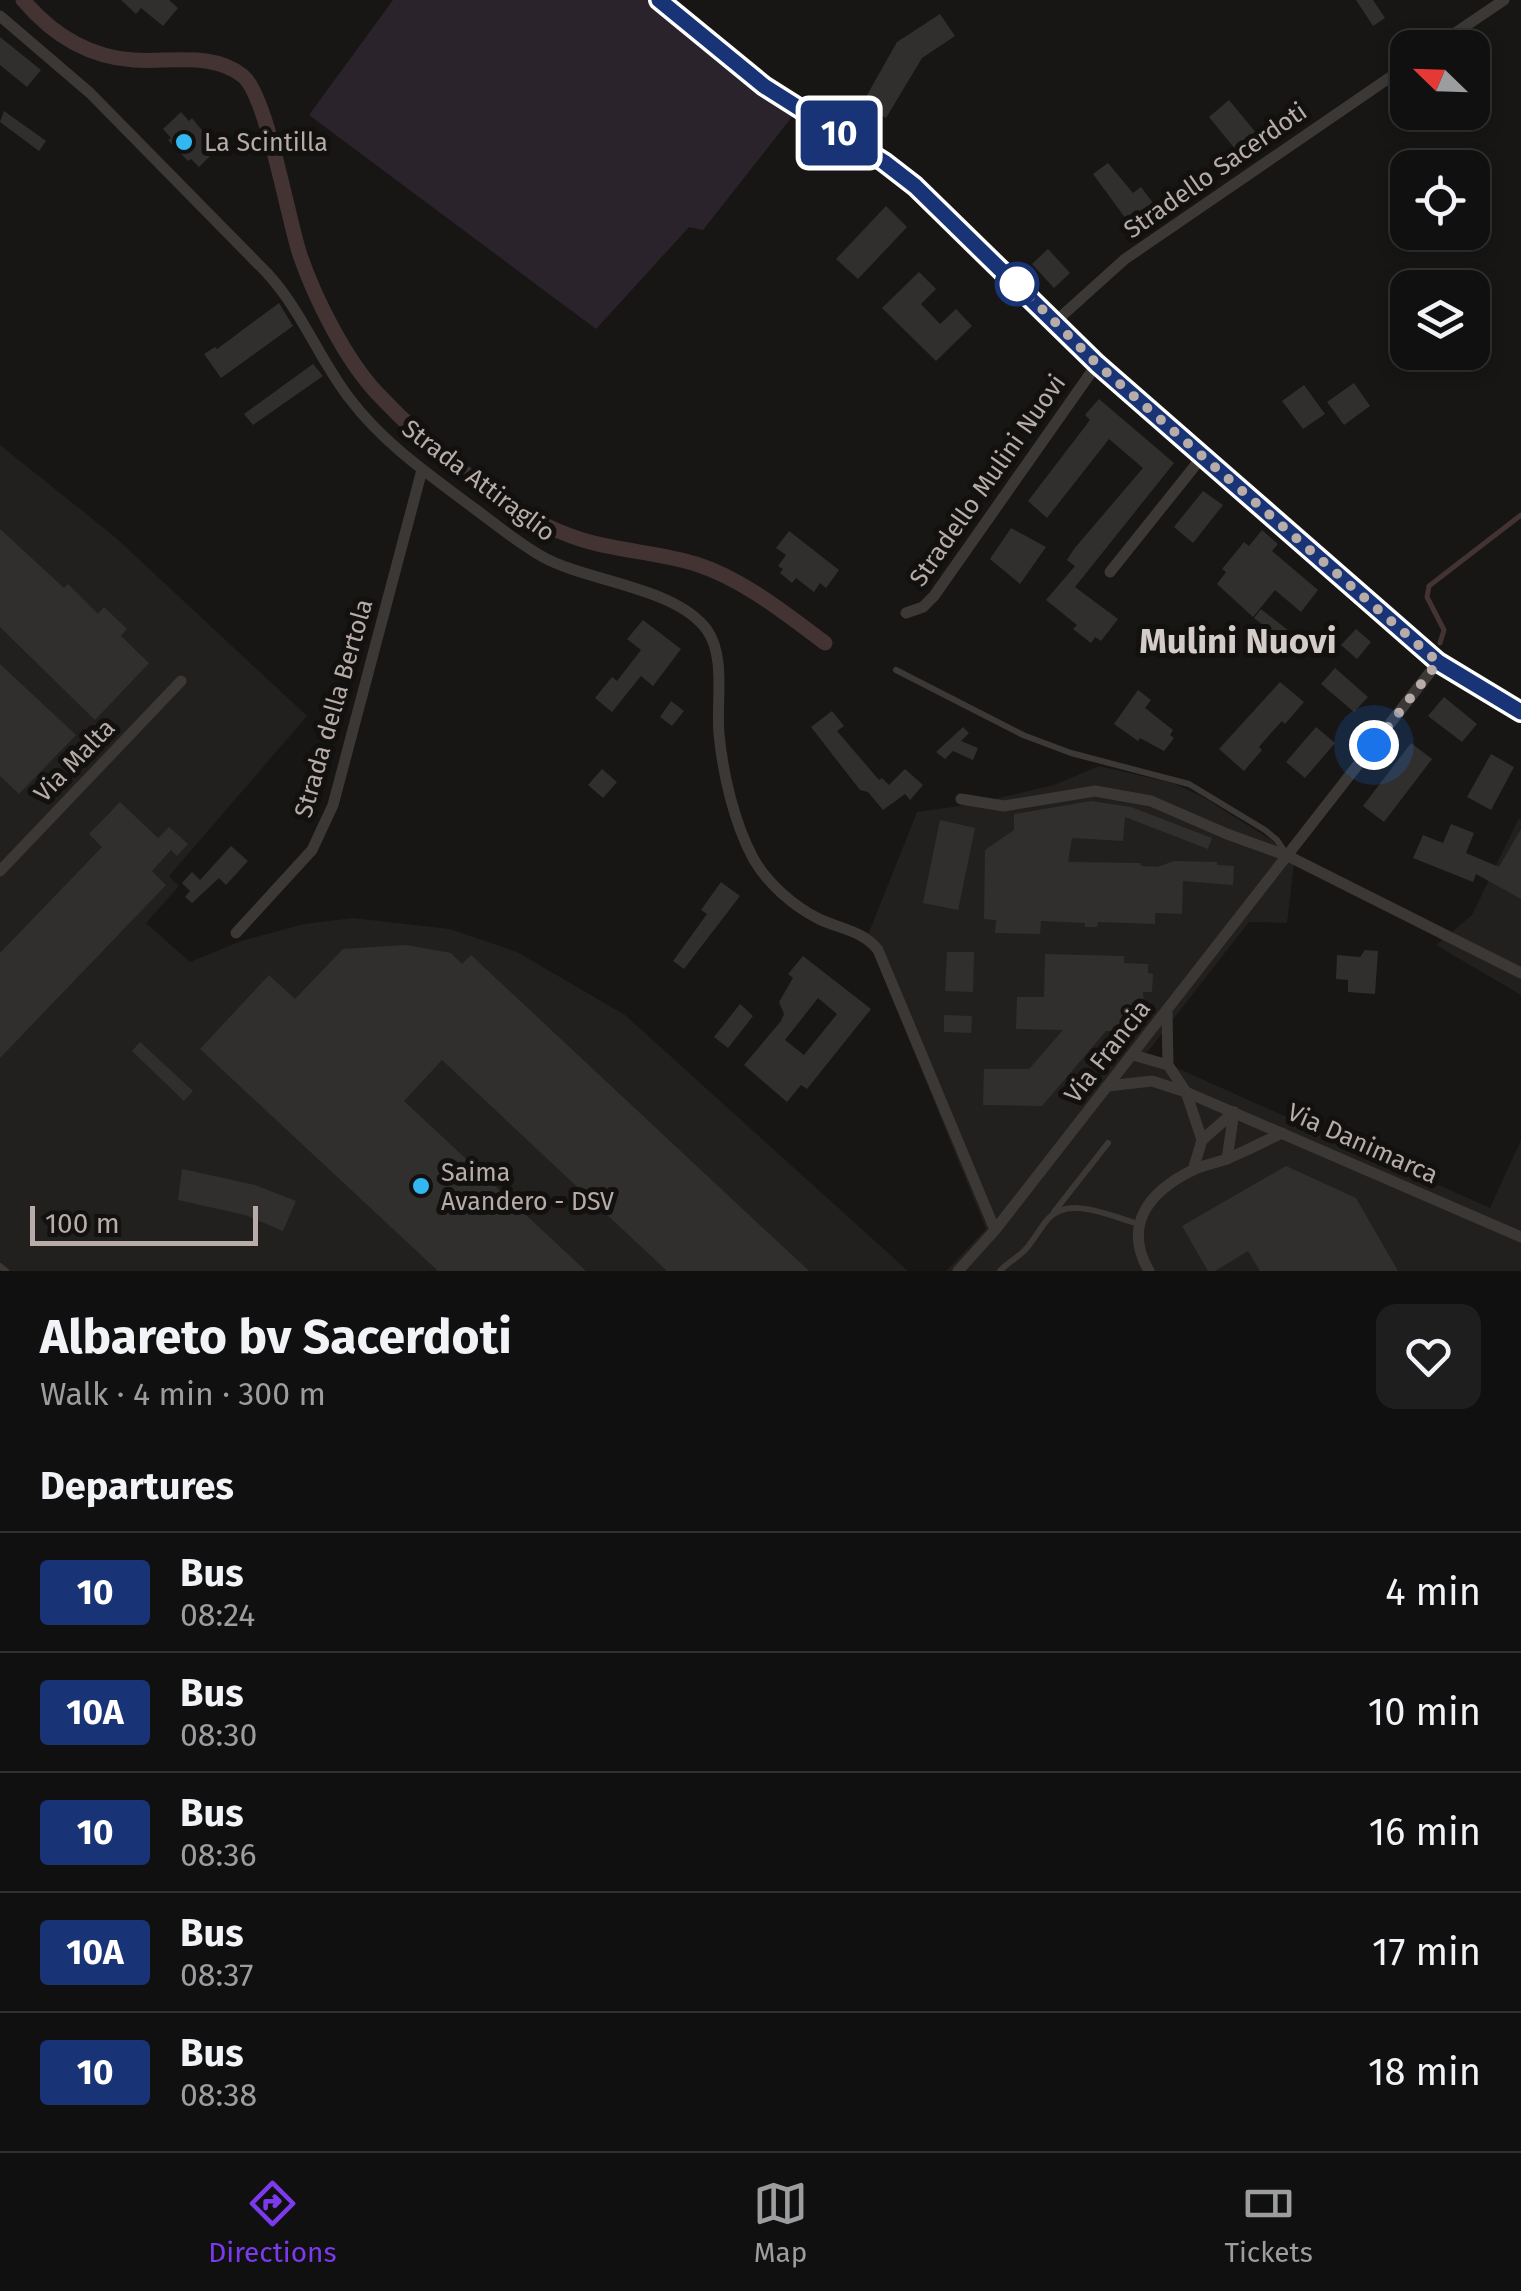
<!DOCTYPE html>
<html lang="en">
<head>
<meta charset="utf-8">
<style>
  :root { --surface:#111010; --page:#1e1e1e; --text:#f1f3f6; --muted:#9c9d9f; --line:#303030; --accent:#7c3aed }
  body { margin:0; font-family:"Fira Sans",sans-serif; background:var(--page); color:var(--text); height:100vh; display:flex; flex-direction:column; font-size:38px; white-space:nowrap }
  * { box-sizing:border-box; margin:0 }
  p { font-size:32px; color:var(--muted) }
  .icon { flex:none; width:55px; height:55px; fill:none; stroke:currentColor; stroke-width:2; stroke-linecap:round; stroke-linejoin:round }
  .map { position:relative; height:1271px; overflow:hidden }
  .panel { display:flex; flex-direction:column; background:var(--surface); flex:1 }
  .panel>* { flex:none }
  .badge { padding:0 20px; border-radius:8px; font-size:35px; line-height:65px }
  .needle { width:65px; rotate:293deg }
  .tools { position:absolute; left:1390px; top:30px; display:grid; gap:20px }
  .tools a { display:grid; place-items:center; width:100px; height:100px; border-radius:20px; background:var(--surface); box-shadow:0 5px 15px #0003,0 0 0 2px var(--line); font-size:50px }
  .scale { position:absolute; left:30px; bottom:25px; width:228px; box-sizing:border-box; padding-left:10px; border:5px solid #b7aca7; border-top:0; font-size:28px; line-height:35px; white-space:nowrap; color:#b7aca7; -webkit-text-stroke:8px #121110; paint-order:stroke }
  .you { position:absolute; width:50px; height:50px; margin:-25px; border:8px solid #fff; border-radius:50%; background:#1a73e8; box-shadow:0 0 0 15px #1a73e833 }
  .map>.badge { position:absolute; translate:-50% -50%; box-shadow:0 0 0 5px #fff }
  h2 { padding:0 40px; font-size:38px; line-height:90px }
  .round { display:grid; place-items:center; flex:none; width:105px; height:105px; border-radius:20px; background:var(--page) }
  .overview { display:flex; align-items:center; justify-content:space-between; height:170px; padding:0 40px }
  h1 { font-size:48px; font-weight:700; line-height:75px }
  ul { padding:0; list-style:none }
  li { display:flex; align-items:center; gap:30px; height:120px; padding:0 40px; border-top:2px solid var(--line) }
  li div { flex:1 }
  li b { display:block; font-size:38px }
  li em { font-style:normal }
  li .badge { min-width:110px; font-weight:700; text-align:center }
  .tab-bar { display:flex; justify-content:space-around; align-items:center; height:140px; border-top:2px solid var(--line); background:var(--surface); font-size:28px; color:var(--muted) }
  .tab-bar a { display:grid; justify-items:center; gap:5px }
  .tab-bar .current { color:var(--accent) }
  .map>svg:first-child { display:block }
  .built { fill:#21201e }
  .green { fill:#2a232b }
  .lines { fill:none; stroke-linecap:round; stroke-linejoin:round }
  .stream { stroke:#433332; stroke-width:5 }
  .canal { stroke:#433332; stroke-width:15 }
  .building { fill:#312f2d; fill-rule:evenodd }
  .lane { stroke:#3b3836; stroke-width:6 }
  .street { stroke:#3b3836; stroke-width:11 }
  .secondary { stroke:#4b4744; stroke-width:18 }
  .line-casing { stroke:#fff; stroke-width:22 }
  .line { stroke:#193476; stroke-width:15 }
  .walk { stroke:#b7aca7; stroke-width:10; stroke-dasharray:0 18 }
  .poi-dot { fill:#33b7f0; stroke:#121110; stroke-width:4 }
  .stop-dot { fill:#fff; stroke:#193476; stroke-width:5 }
  .labels { text-anchor:middle; stroke-width:10; stroke-linejoin:round; paint-order:stroke }
  .poi-label { font-size:25px; fill:#b7aca7; stroke:#121110; text-anchor:start }
  .street-label { font-size:25px; fill:#b7aca7; stroke:#121110 }
  .district-label { font-size:35px; font-weight:bold; fill:#d3ccc8; stroke:#121110 }
</style>
</head>
<body>
<div class="map">
<svg width="1521" height="1271" viewBox="0 0 1521 1271">
  <rect width="100%" height="100%" fill="#171615"/>
  <!-- built -->
  <g class="built">
    <path d="M0 445 115 537 307 716 169 876 179 886 146 923 190 962 241 941 304 924 353 918 450 929 517 952 625 1015 908 1271H0Z"/>
    <path d="M1099 766 1173 783 1203 797 1295 855 1287 923 1249 922 1146 1054 1490 1208 1521 1140V1271H946L986 1229 867 937 917 812 973 804 1054 785Z"/>
    <path d="M1519 818 1521 819V995L1436 945 1472 915Z"/>
  </g>
  <!-- green -->
  <path class="green" d="M393 0H647L712 53 795 113 703 230 689 227 596 329 309 115Z"/>
  <g class="lines">
    <!-- stream -->
    <path class="stream" d="M1440 643 1444 630 1427 597 1429 586 1521 515"/>
    <!-- canal -->
    <path class="canal" d="M23 0C51 33 88 57 133 60 169 63 212 51 243 76 267 96 288 219 300 255 315 299 346 360 377 393 425 444 505 513 571 536 611 551 655 551 696 564 743 579 786 614 825 643"/>
  </g>
  <!-- building -->
  <g class="building">
    <path d="M121 0H169L178 8 163 26 141 8 136 14Z"/>
    <path d="M1356 0H1373L1385 18 1373 26Z"/>
    <path d="M940 14 955 36 922 58 886 118 862 104 897 42Z"/>
    <path d="M0 37 41 70 27 87 0 65Z"/>
    <path d="M1229 100 1257 134 1236 150 1209 117Z"/>
    <path d="M4 111 46 141 39 151 0 122Z"/>
    <path d="M181 112 189 121 192 118 217 149 199 167 191 159 188 161 168 140 171 138 163 129Z"/>
    <path d="M1108 163 1133 193 1141 187 1153 203 1126 219 1093 174Z"/>
    <path d="M886 206 907 227 858 279 836 259Z"/>
    <path d="M1048 249 1070 273 1054 288 1032 264Z"/>
    <path d="M919 272 936 289 921 304 940 324 956 309 972 326 936 361 882 308Z"/>
    <path d="M279 303 293 326 221 378 204 354 215 347 217 349Z"/>
    <path d="M313 364 323 376 253 425 244 414Z"/>
    <path d="M1354 383 1370 406 1344 425 1327 402Z"/>
    <path d="M1304 385 1325 414 1303 429 1282 401Z"/>
    <path d="M1099 399 1174 463 1075 587 1118 619 1101 641 1095 637 1091 643 1073 629 1077 625 1046 600 1075 566 1067 560 1074 549 1143 468 1109 439 1047 518 1028 501 1090 420 1085 415Z"/>
    <path d="M1203 491 1223 505 1193 543 1174 527Z"/>
    <path d="M1011 528 1046 547 1020 584 990 559Z"/>
    <path d="M0 529 64 588 68 584 98 614 104 607 127 629 121 636 149 663 95 720 0 627Z"/>
    <path d="M1262 530 1278 544 1272 551 1318 590 1301 612 1275 590 1253 617 1217 584 1226 572 1222 569 1244 542 1249 546Z"/>
    <path d="M789 531 839 570 826 588 820 583 814 592 796 578 792 583 780 573 783 569 778 566 786 555 776 548Z"/>
    <path d="M1261 609 1289 631 1282 640 1254 618Z"/>
    <path d="M643 620 681 649 653 686 641 676 612 712 595 698 612 677 617 681 641 650 627 639Z"/>
    <path d="M1356 629 1371 642 1357 659 1341 645Z"/>
    <path d="M0 664 76 735 19 794 0 776Z"/>
    <path d="M1335 668 1368 697 1354 712 1321 684Z"/>
    <path d="M1280 682 1304 702 1285 724 1282 721 1271 733 1259 747 1262 750 1244 771 1219 749Z"/>
    <path d="M1138 690 1151 700 1145 708 1173 730 1170 735 1174 738 1164 751 1140 738 1138 741 1114 724Z"/>
    <path d="M1444 697 1477 724 1462 742 1428 716Z"/>
    <path d="M671 701 684 711 672 726 660 717Z"/>
    <path d="M832 711 844 726 837 731 879 780 882 778 889 785 905 769 923 785 910 800 905 794 883 810 868 792 860 790 811 727Z"/>
    <path d="M963 727 969 733 961 741 978 748 973 760 953 751 945 759 936 752Z"/>
    <path d="M1316 727 1335 743 1305 778 1286 762Z"/>
    <path d="M1411 743 1432 759 1384 822 1363 806Z"/>
    <path d="M1491 754 1514 767 1491 810 1467 797Z"/>
    <path d="M602 769 617 782 603 798 588 785Z"/>
    <path d="M1091 801 1131 807 1212 838 1208 849 1125 817 1123 841 1072 838 1068 862 1140 863 1141 866 1157 867 1174 861 1217 862V865L1234 866 1233 885 1183 881 1182 914 1155 913V924L1098 922 1097 927H1085V923L1041 921 1040 934 995 933 996 920 984 919 985 850 1014 830V814Z"/>
    <path d="M120 802 158 838 169 827 188 844 177 856 171 850 152 871 166 885 0 1058V953L102 847 89 834Z"/>
    <path d="M940 820 975 828 958 910 923 903Z"/>
    <path d="M1451 824 1474 833 1466 853 1499 867 1521 829V899L1476 874 1473 882 1413 858 1423 835 1443 843Z"/>
    <path d="M231 846 248 861 226 885 219 878 192 903 185 897 190 891 182 883 192 872 200 880Z"/>
    <path d="M721 882 740 896 684 969 673 961 707 914 701 910Z"/>
    <path d="M406 945 451 953 462 964 471 955 809 1271H667L442 1060 404 1101 586 1271H438L200 1049 269 975 295 999 343 949Z"/>
    <path d="M1365 950 1378 951 1375 994 1348 992V980L1336 979 1337 955 1360 957Z"/>
    <path d="M947 952H974L973 992 945 991Z"/>
    <path d="M1045 954 1124 956V963L1148 964V973L1153 974 1152 992H1143L1144 1003 1128 1025 1118 1024V1031H1106L1042 1106 983 1105 984 1069H1029L1063 1030 1016 1029 1017 997H1044Z"/>
    <path d="M803 956 871 1009 807 1089 801 1085 787 1102 744 1065 781 1021 784 1014 779 1002 793 978 788 974ZM818 998 837 1014 804 1055 785 1040Z"/>
    <path d="M740 1004 753 1016 728 1048 714 1037Z"/>
    <path d="M944 1015 972 1016 971 1033 944 1032Z"/>
    <path d="M140 1042 193 1091 184 1101 132 1051Z"/>
    <path d="M1286 1166 1356 1198 1398 1271H1260L1248 1251 1215 1271H1208L1182 1226Z"/>
    <path d="M182 1169 255 1185 296 1201 283 1231 245 1215 178 1200Z"/>
  </g>
  <g class="lines">
    <!-- lane -->
    <g class="lane">
      <path d="M896 670 1023 735 1071 753 1189 784 1265 830 1277 840 1287 855"/>
      <path d="M1054 1212 1108 1143"/>
      <path d="M0 1266 6 1271"/>
      <path d="M1000 1271C1009 1261 1016 1259 1024 1251 1033 1242 1039 1229 1048 1219 1070 1195 1112 1217 1139 1224"/>
    </g>
    <!-- street -->
    <g class="street">
      <path d="M0 16 90 93 267 273C302 311 319 359 350 399 384 444 430 475 475 509 497 525 518 543 543 557 588 582 676 587 707 630 726 657 716 703 719 734 723 775 734 822 753 858 767 883 793 906 819 919 840 929 864 931 878 950L995 1230"/>
      <path d="M1433 48 1504 0"/>
      <path d="M1055 322 1125 259 1408 65"/>
      <path d="M1110 572 1202 457"/>
      <path d="M906 613 923 607 934 596 1097 364"/>
      <path d="M961 799 1004 806 1095 791 1151 801 1227 834 1288 856 1521 973"/>
      <path d="M0 871 181 681"/>
      <path d="M236 933 312 850 333 805 422 470"/>
      <path d="M1167 1011 1168 1065 1186 1092 1202 1140 1193 1170"/>
      <path d="M1133 1055 1168 1065"/>
      <path d="M1108 1086 1152 1081 1186 1092 1521 1237"/>
      <path d="M1202 1140 1234 1112"/>
      <path d="M1227 1159 1234 1112"/>
      <path d="M958 1271 995 1230 1438 662"/>
      <path d="M1149 1271C1122 1224 1150 1191 1193 1170 1205 1164 1219 1163 1231 1157 1248 1150 1265 1141 1282 1133"/>
    </g>
    <!-- secondary -->
    <path class="secondary" d="M659 0 764 86 884 162 915 186 1097 364 1202 457 1438 662 1521 712"/>
  </g>
  <g class="lines">
    <!-- line casing -->
    <g class="line-casing">
      <path id="line" d="M659 0 764 86 884 162 915 186 1097 364 1232 482 1438 662 1521 712"/>
    </g>
    <!-- line -->
    <use href="#line" class="line"/>
    <!-- walk -->
    <path class="walk" d="M1017 284 1097 364 1438 662 1374 745"/>
  </g>
  <!-- markers -->
  <g class="poi-dot">
    <circle cx="184" cy="142" r="10"/>
    <circle cx="421" cy="1186" r="10"/>
  </g>
  <circle class="stop-dot" cx="1017" cy="284" r="20"/>
  <g class="labels">
    <!-- poi labels -->
    <g class="poi-label">
      <text x="204" y="151">La Scintilla</text>
      <text x="441" y="1181">Saima<tspan x="441" dy="29">Avandero - DSV</tspan></text>
    </g>
    <!-- street labels -->
    <g class="street-label">
      <text transform="translate(1215 170) rotate(-35)" y="9">Stradello Sacerdoti</text>
      <text transform="translate(479 480) rotate(37)" y="9">Strada Attiraglio</text>
      <text transform="translate(987 480) rotate(-55)" y="9">Stradello Mulini Nuovi</text>
      <text transform="translate(333 708) rotate(-74)" y="9">Strada della Bertola</text>
      <text transform="translate(74 760) rotate(-46)" y="9">Via Malta</text>
      <text transform="translate(1107 1051) rotate(-52)" y="9">Via Francia</text>
      <text transform="translate(1363 1143) rotate(24)" y="9">Via Danimarca</text>
    </g>
    <!-- district labels -->
    <g class="district-label">
      <text x="1238" y="653">Mulini Nuovi</text>
    </g>
  </g>
</svg>
<div class="tools">
<a><svg class="needle" viewBox="-14 -14 28 28"><path d="M0-13l5 13h-10z" fill="#e53935"/><path d="M0 13l5-13h-10z" fill="#9c9d9f"/></svg></a>
<a><svg class="icon" aria-label="locate" viewBox="0 0 24 24"><circle cx="12" cy="12" r="6"/><path d="M12 2v4M12 18v4M2 12h4M18 12h4"/></svg></a>
<a><svg class="icon" aria-label="layers" viewBox="0 0 24 24"><path d="M12 4l9 5-9 5-9-5zM3 14l9 5 9-5"/></svg></a>
</div>
<div class="scale">100 m</div>
<div class="you" style="left:1374px;top:745px"></div>
<b class="badge" style="left:839px;top:133px;background:#193476;color:#fff">10</b>
</div>
<section class="panel">
<div class="overview"><div><h1>Albareto bv Sacerdoti</h1><p>Walk · 4 min · 300 m</p></div><a class="round"><svg class="icon" aria-label="heart" viewBox="0 0 24 24"><path d="M12 20l-8-8c-3-5 5-10 8-4 3-6 11-1 8 4z"/></svg></a></div>
<h2>Departures</h2>
<ul>
<li><span class="badge" style="background:#193476;color:#fff">10</span><div><b>Bus</b><p>08:24</p></div><em>4 min</em></li>
<li><span class="badge" style="background:#193476;color:#fff">10A</span><div><b>Bus</b><p>08:30</p></div><em>10 min</em></li>
<li><span class="badge" style="background:#193476;color:#fff">10</span><div><b>Bus</b><p>08:36</p></div><em>16 min</em></li>
<li><span class="badge" style="background:#193476;color:#fff">10A</span><div><b>Bus</b><p>08:37</p></div><em>17 min</em></li>
<li><span class="badge" style="background:#193476;color:#fff">10</span><div><b>Bus</b><p>08:38</p></div><em>18 min</em></li>
</ul>
</section>
<nav class="tab-bar">
<a class="current"><svg class="icon" aria-label="directions" viewBox="0 0 24 24"><path d="M12 3l9 9-9 9-9-9zM9 14v-3h6M13 9l2 2-2 2"/></svg>Directions</a>
<a><svg class="icon" aria-label="map" viewBox="0 0 24 24"><path d="M3 6l6-2 6 2 6-2v14l-6 2-6-2-6 2zM9 4v14M15 6v14"/></svg>Map</a>
<a><svg class="icon" aria-label="tickets" viewBox="0 0 24 24"><path d="M3 7h18v10H3zM15 7v10"/></svg>Tickets</a>
</nav>
</body>
</html>
